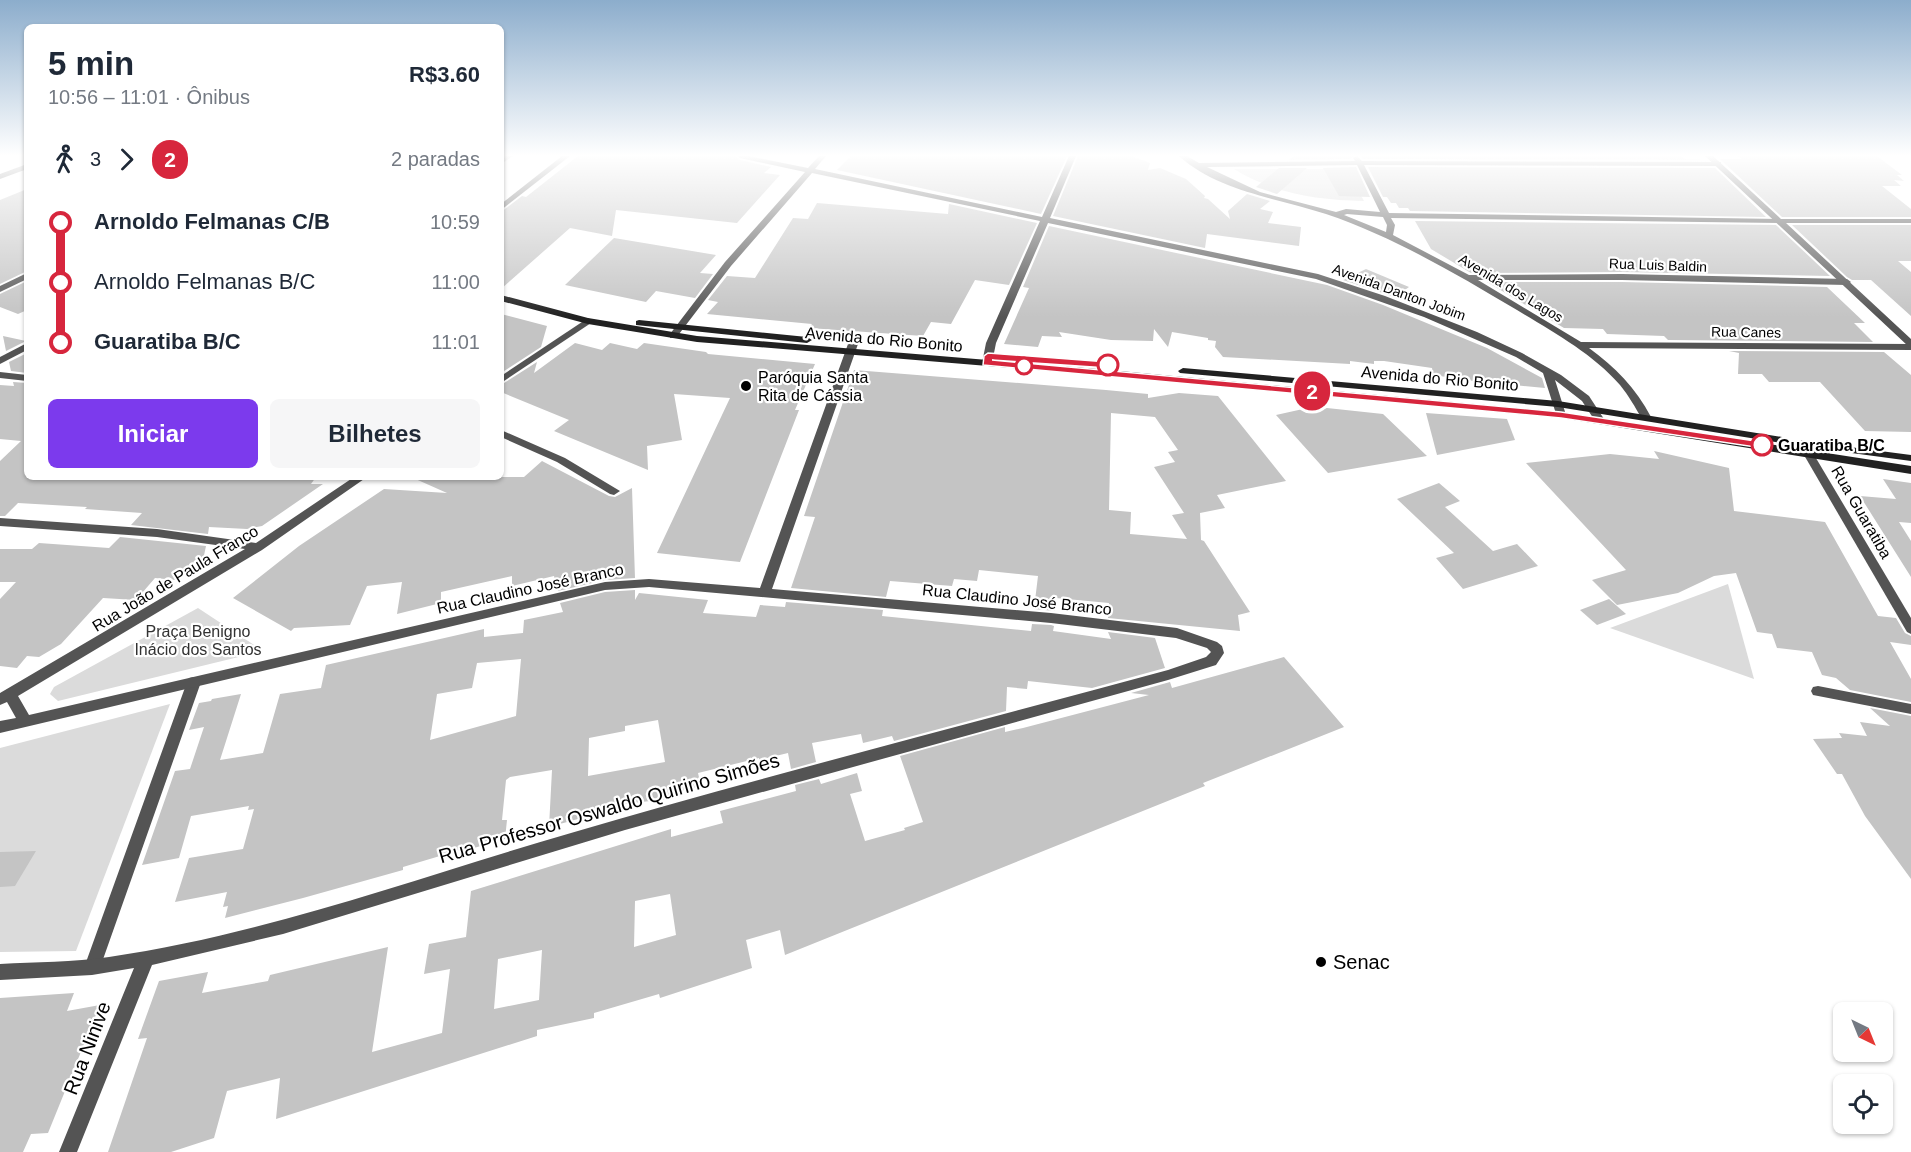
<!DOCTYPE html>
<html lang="pt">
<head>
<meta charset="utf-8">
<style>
  :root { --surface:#fff; --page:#f6f6f7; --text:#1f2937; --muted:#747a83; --accent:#7c3aed }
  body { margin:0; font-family:Arial,sans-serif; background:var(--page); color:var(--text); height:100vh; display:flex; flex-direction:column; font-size:22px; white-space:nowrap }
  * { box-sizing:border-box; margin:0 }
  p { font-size:20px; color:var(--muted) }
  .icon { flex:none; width:33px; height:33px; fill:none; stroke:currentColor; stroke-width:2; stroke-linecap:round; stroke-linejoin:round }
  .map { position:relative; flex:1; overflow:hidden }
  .details { position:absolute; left:24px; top:24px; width:480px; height:456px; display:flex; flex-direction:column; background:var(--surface); border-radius:9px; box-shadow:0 2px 4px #0004 }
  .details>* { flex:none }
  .badge { padding:0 12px; border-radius:20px; font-size:21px; line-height:39px }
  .needle { width:39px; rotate:137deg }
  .buttons { position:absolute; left:1833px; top:1002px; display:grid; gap:12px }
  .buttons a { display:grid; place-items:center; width:60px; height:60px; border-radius:9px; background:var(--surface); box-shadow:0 2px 4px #0004; font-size:30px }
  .map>.badge { position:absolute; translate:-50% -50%; box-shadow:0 0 0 3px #fff }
  .legs { display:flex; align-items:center; gap:9px; height:66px; padding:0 24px; font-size:20px }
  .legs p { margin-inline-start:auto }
  .head { display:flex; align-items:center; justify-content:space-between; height:102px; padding:0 24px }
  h1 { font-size:33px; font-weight:700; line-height:45px }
  .cta { display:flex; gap:12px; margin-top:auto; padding:12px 24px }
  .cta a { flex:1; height:69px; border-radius:9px; background:var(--accent); color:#fff; font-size:24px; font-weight:700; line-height:69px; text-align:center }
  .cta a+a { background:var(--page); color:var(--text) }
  ul { padding:0 24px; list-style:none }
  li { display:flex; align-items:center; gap:21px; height:60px; font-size:22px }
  li i { display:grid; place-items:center; width:9px; height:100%; margin:0 8px; background:currentColor }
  li i::after { content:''; width:15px; height:15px; margin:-8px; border:4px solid; border-radius:50%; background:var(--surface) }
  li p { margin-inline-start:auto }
  li:first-child i { background:linear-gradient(#0000 50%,currentColor 0) }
  li:last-child i { background:linear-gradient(currentColor 50%,#0000 0) }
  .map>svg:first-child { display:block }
  .green { fill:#dbdbdb }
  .building { fill:#c4c4c4; fill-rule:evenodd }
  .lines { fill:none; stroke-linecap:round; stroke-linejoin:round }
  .pedestrian { fill:#545454; fill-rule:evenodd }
  .minor { fill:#545454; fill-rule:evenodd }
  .tertiary { fill:#545454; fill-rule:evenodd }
  .secondary { fill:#212121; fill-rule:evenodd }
  .line-1 { fill:#d7263d; stroke:#fff; stroke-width:1.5 }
  .stop-1-dot { fill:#fff; stroke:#d7263d; stroke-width:3 }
  .poi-dot { fill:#000; stroke:#fff; stroke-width:2 }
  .labels { text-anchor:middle; stroke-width:4.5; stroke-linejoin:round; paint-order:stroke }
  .far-street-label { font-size:14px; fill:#000; stroke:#fff }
  .street-label { font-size:16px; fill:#000; stroke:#fff }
  .poi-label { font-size:16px; fill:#000; stroke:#fff; text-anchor:start }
  .stop-label { font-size:16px; font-weight:bold; fill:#000; stroke:#fff; text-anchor:start }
  .park-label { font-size:16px; fill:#323232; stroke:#fff }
  .near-street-label { font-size:20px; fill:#000; stroke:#fff }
  .near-poi-label { font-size:20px; fill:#000; stroke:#fff; text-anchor:start }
</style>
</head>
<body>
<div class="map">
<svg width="1911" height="1152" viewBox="0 0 1911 1152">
  <rect width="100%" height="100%" fill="#fff"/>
  <!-- green -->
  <g class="green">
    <path d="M1234 169H1344L1348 171 1364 201C1317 200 1275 194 1234 169Z"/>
    <path d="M1728 584 1754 679 1610 628Z"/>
    <path d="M198 608 263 651 58 701 50 694 54 687Z"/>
    <path d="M170 704 76 951 0 952V748Z"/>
  </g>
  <!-- building -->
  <g class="building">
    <path d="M578 156H735L740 160 771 167 764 173 780 175 737 223 616 210 612 236 570 228 501 289V212L522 196 526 197Z"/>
    <path d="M851 156H1067L1041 214 837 170Z"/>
    <path d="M1078 156H1131L1150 163 1148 170 1160 168 1186 179 1205 196 1204 198 1208 199 1230 219 1228 211 1247 194 1270 201 1260 209 1273 212 1268 223 1301 227 1299 246 1207 234 1205 248 1053 216Z"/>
    <path d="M1294 156H1353L1351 159 1289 160Z"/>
    <path d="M1360 156H1681L1685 159 1706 160 1363 159Z"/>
    <path d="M1737 156H1877L1902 175H1897L1904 181 1894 180 1901 186H1882L1911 209V217H1782L1720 159H1742Z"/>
    <path d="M1356 167 1370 197 1339 196 1323 168Z"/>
    <path d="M1368 167 1715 168 1766 217 1410 211 1408 208H1399L1396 203H1391L1387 197H1383Z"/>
    <path d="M1279 168H1307L1277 194 1256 187Z"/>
    <path d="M27 189V271L0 284V200Z"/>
    <path d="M817 203 948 214 949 204 1037 223 1009 285 975 280 951 324 931 322 923 336 809 328 812 324 707 314 718 302 708 300 727 276 755 278 793 218 808 219Z"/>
    <path d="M1415 221 1776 225 1830 276 1622 272 1471 273 1431 249Z"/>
    <path d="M1792 225H1911V261H1898L1911 272V316L1871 280H1852L1847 277Z"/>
    <path d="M1049 226 1327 285 1383 305 1487 348 1542 378 1545 388 1494 383V384L1433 375 1432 368 1384 361H1374V364L1350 361V364L1223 357 1215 347 1216 341 1208 340V338L1172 332 1168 347 1154 329 1153 341 1111 340 1059 332 1062 337 1042 336 1038 347 1004 344 1029 288 1023 287Z"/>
    <path d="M614 238 716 255 700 273 713 274 695 298 656 291 646 302 565 285Z"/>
    <path d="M1366 269 1409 287 1395 297 1343 280Z"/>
    <path d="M27 281V310L18 314 0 307V294Z"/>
    <path d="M1487 282H1622L1827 287 1865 323H1854L1873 342 1668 340 1664 336 1607 334 1603 329 1564 328Z"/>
    <path d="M501 314 547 326 541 347 501 373Z"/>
    <path d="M3 336 26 341 6 351Z"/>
    <path d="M575 343 602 350 610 343 637 349 644 343 706 352 708 354 815 364 795 410H799L740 562 657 553 730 398 674 394 682 440 647 446 648 470 554 431 569 420 501 392V385L537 362 534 373Z"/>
    <path d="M1729 351 1884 352 1911 375V432L1865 431 1820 382H1769L1762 374H1738L1739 353Z"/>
    <path d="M27 353V373L11 371 9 362Z"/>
    <path d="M854 370 1106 390 1148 394V398L1179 393 1218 396 1286 481 1217 495 1225 508 1200 513 1201 540 1204 541 1250 612 1238 615 1240 631 1108 618 1109 603 1056 598 1055 611 1034 609 1038 576 979 570 977 581 954 579 952 586 890 581 886 597 791 588 815 517 804 516ZM1111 413 1155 417 1178 450 1168 452 1175 462 1154 467 1184 513 1172 515 1187 539 1130 534 1131 512 1109 510Z"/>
    <path d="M13 382 27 383V477H316L311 484H323L262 526 247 529 209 527 208 534 131 525 142 513 85 509 87 507 18 503 5 516H0V461L21 441 0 439V385L14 386Z"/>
    <path d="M1327 408 1383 414 1427 456 1328 473 1276 415 1303 409 1306 413Z"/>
    <path d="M1426 413 1507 419 1515 440 1437 455Z"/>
    <path d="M1654 451 1729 468 1734 511 1825 522 1878 616 1896 618 1905 633 1911 636V645L1890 642 1911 679V702L1850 690 1836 678 1822 675 1812 652 1777 648 1772 634 1757 632 1736 573 1714 576 1678 593 1617 605 1592 580 1626 570 1526 463 1610 454 1659 459Z"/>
    <path d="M542 461 609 496 615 497 632 488 635 578 605 580 558 591 554 576 512 586V576L441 592V603L397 614 402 582 367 586 350 625 294 628 291 631 233 598 299 546 384 489 447 493 411 477H524Z"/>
    <path d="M1883 479 1911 483V523L1899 522 1911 541V577L1860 496 1896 499Z"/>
    <path d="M1439 483 1460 501 1445 507 1493 551 1517 544 1538 566 1463 589 1436 558 1454 553 1397 499Z"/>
    <path d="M120 537 206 546 202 565 175 580 155 578 136 600 103 598 61 644 39 657 27 656 17 668 0 666V599L16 582H0V549H32L39 543 109 548Z"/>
    <path d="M635 590V600L639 593 708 600 703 613 756 617 760 605 785 607 786 602 883 610 882 616 1031 631 1032 624 1051 625 1054 626 1053 631 1111 639 1108 632 1155 638 1165 668 1092 688 1028 681 1027 689 1007 687 1006 711 894 741 892 736 863 743 861 734 812 743 816 762 791 769 788 753 759 760V758L698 773 701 786 669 794V799L614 805V809L549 827 552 770 510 777 506 780 502 820H507L505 839 460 852V850L403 867V870L303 898 225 918 228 906 223 907 227 892 175 902 189 858 243 849 254 809 248 810 249 806 191 816 179 858 142 865 175 771 190 769 204 727 189 730 199 703 211 701 212 699 241 694 220 760 263 753 280 694 321 688 326 665 484 629V637L523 633 524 620 563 612 560 603 605 592ZM521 659 516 716 430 740 437 694 472 688 477 663ZM658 720 665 762 588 776 589 738 625 731V726Z"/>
    <path d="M1609 599 1626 614 1597 625 1580 610Z"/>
    <path d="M1284 657 1344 727 1203 783 1205 786 785 955 780 930 746 940 752 968 660 998 659 994 594 1013V1018L537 1030V1036L276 1119 280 1078 227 1091 214 1138 171 1152H108L147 1038 138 1039 159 981 208 972 202 993 268 981 270 975 388 947 372 1052 442 1033 450 969 424 974 429 944 466 937 471 891 671 829V837L723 823 720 811 796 791 795 785 819 779 821 784 857 773 862 791 850 794 865 841 905 830 904 828 923 822 900 756 1005 727V732L1023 728 1149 695 1131 693 1170 682 1172 688ZM670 894 676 935 634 947 635 901ZM542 950 539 1000 494 1009 498 959Z"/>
    <path d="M1870 708 1911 716V879L1865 816 1842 774H1837L1813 739 1842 738 1839 733 1867 736 1860 722 1890 726Z"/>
    <path d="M36 851 15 886 0 887V852Z"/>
    <path d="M74 993 67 1011 100 1005 48 1133 31 1134 23 1152H0V998Z"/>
  </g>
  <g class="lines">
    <!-- pedestrian -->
    <path class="pedestrian" d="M194 677 199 678 201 682 101 965 99 971 93 973 87 971 85 965 187 682 189 678Z"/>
    <!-- minor -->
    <g class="minor">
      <path d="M505 156H513L501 164V158Z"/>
      <path d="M562 156H570L501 210V204Z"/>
      <path d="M737 156H748L808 168 819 156H826L815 169 1042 217 1069 156H1076L1050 218 1318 274 1385 296 1477 332 1522 353 1561 375 1589 396 1604 419 1599 422 1595 421 1582 401 1555 380 1566 415 1561 418 1557 417 1543 373 1516 357 1424 317 1316 279 1048 223 996 343 992 363 987 366 984 365 982 363 986 343 1040 221 812 173 731 266 676 338H670V334L725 262 805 172 740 158Z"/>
      <path d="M1179 156H1187L1199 163 1355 161 1353 158 1357 156 1362 161 1721 162V166H1718L1364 165 1389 213 1781 219 1785 221 1781 223 1391 218 1395 225 1393 235 1469 275 1622 274 1847 279 1851 282 1847 285 1622 280H1478L1581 342 1911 344V350L1589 348C1615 367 1636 388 1651 417L1646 420 1642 419C1635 407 1629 396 1620 385 1592 353 1553 332 1517 310 1456 274 1394 237 1326 214 1278 198 1219 192 1179 156ZM1357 165 1380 212 1346 209 1336 212 1260 192 1207 167ZM1347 214 1383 217 1387 225 1386 232 1344 215Z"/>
      <path d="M27 164V169L0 179V174Z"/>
      <path d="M27 273V279L0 292V286Z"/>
      <path d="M588 318 593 321 591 323 501 383V376Z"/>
      <path d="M853 341 858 344 772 589 1051 613 1177 628 1217 642 1222 646 1224 653 1216 665 1168 680 625 830 283 934 152 965 77 1152H59L134 968 92 975 0 980V964C36 962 73 962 109 957 267 934 419 877 571 833 769 775 969 724 1168 670L1206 657 1211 652 1207 648 1176 638 1051 623 649 587 605 590 0 733V721L16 718 7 702 0 705V693L245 549 157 537 0 526V518L157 529 256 543 354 477H367L262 550 18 696 29 715 605 582 649 579 760 588 848 344Z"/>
      <path d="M27 343V350L0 364V357Z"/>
      <path d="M0 372 27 375V381L0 378Z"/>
      <path d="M501 430 565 458 620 491 614 495 610 494 557 462 501 437Z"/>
      <path d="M1802 440 1807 443 1911 618V634L1907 632 1797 443Z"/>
      <path d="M1818 686 1911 704V714L1813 695 1811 691 1813 687Z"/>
    </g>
    <!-- tertiary -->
    <path class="tertiary" d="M1705 156H1713L1781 219H1911V223H1786L1911 339V347L1908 346Z"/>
    <!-- secondary -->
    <g class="secondary">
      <path d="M501 295 588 318 697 336 1109 370 1561 412 1911 466V474L1561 418 1109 376 697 342 588 324 501 301Z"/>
      <path d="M639 320 807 337 812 340 807 343 636 325V321Z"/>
      <path d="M1183 368 1558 401 1782 437 1787 440 1782 443 1558 407 1180 373 1178 371Z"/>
      <path d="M1811 442 1911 455V461L1807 447 1806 445Z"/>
    </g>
  </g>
  <!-- sky -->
  <linearGradient id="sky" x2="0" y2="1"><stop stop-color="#8cadcc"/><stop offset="0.49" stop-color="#fff"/><stop offset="1" stop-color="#fff" stop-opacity="0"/></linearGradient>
  <rect width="1911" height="317" fill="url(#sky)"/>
  <!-- line-1 -->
  <path class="line-1" d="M988 353 1108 362 1113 365 1108 368 992 360 1561 412 1762 442 1767 445 1762 448 1561 418 983 365 984 356Z"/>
  <!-- markers -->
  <g class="stop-1-dot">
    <circle cx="1108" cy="365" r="10"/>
    <circle cx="1024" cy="366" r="8"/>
    <circle cx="1762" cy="445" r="10"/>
  </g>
  <g class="poi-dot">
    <circle cx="746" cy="386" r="6"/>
    <circle cx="1321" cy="962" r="6"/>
  </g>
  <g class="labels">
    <!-- far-street labels -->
    <g class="far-street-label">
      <text transform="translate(1658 265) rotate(2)" y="5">Rua Luis Baldin</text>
      <text transform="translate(1511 288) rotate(31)" y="5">Avenida dos Lagos</text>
      <text transform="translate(1399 292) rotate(20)" y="5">Avenida Danton Jobim</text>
      <text transform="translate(1746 332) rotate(1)" y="5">Rua Canes</text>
    </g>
    <!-- street labels -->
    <g class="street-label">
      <text transform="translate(884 339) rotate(5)" y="6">Avenida do Rio Bonito</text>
      <text transform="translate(1440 378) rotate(5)" y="6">Avenida do Rio Bonito</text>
      <text transform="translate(1862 512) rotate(60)" y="6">Rua Guaratiba</text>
      <text transform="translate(175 578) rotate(-31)" y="6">Rua João de Paula Franco</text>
      <text transform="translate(530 588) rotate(-12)" y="6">Rua Claudino José Branco</text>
      <text transform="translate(1017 599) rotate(6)" y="6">Rua Claudino José Branco</text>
    </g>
    <!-- poi labels -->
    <g class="poi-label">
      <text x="758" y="383">Paróquia Santa<tspan x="758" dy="18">Rita de Cássia</tspan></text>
    </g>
    <!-- stop labels -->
    <g class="stop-label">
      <text x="1778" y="451">Guaratiba B/C</text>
    </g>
    <!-- park labels -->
    <g class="park-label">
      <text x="198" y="637">Praça Benigno<tspan x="198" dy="18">Inácio dos Santos</tspan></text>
    </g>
    <!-- near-street labels -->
    <g class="near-street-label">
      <text transform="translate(609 808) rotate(-16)" y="7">Rua Professor Oswaldo Quirino Simões</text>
      <text transform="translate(87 1048) rotate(-69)" y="7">Rua Ninive</text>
    </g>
    <!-- near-poi labels -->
    <g class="near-poi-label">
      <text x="1333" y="969">Senac</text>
    </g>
  </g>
</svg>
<div class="buttons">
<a><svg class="needle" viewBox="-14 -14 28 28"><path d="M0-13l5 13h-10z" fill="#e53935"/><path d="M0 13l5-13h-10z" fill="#747a83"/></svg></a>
<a><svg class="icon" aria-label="locate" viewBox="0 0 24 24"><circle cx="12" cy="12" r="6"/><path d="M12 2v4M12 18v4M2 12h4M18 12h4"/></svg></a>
</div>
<b class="badge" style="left:1312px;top:391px;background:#d7263d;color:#fff">2</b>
<section class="details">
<div class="head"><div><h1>5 min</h1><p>10:56 – 11:01 · Ônibus</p></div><b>R$3.60</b></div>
<div class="legs"><svg class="icon" aria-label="walk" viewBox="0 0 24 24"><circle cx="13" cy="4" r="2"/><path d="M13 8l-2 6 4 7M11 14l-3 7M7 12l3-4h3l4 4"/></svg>3<svg class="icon" aria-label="forward" viewBox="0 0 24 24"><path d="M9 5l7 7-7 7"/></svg><b class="badge" style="background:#d7263d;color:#fff">2</b><p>2 paradas</p></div>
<ul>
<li><i style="color:#d7263d"></i><b>Arnoldo Felmanas C/B</b><p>10:59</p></li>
<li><i style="color:#d7263d"></i><span>Arnoldo Felmanas B/C</span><p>11:00</p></li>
<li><i style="color:#d7263d"></i><b>Guaratiba B/C</b><p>11:01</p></li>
</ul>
<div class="cta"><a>Iniciar</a><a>Bilhetes</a></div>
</section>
</div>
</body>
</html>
